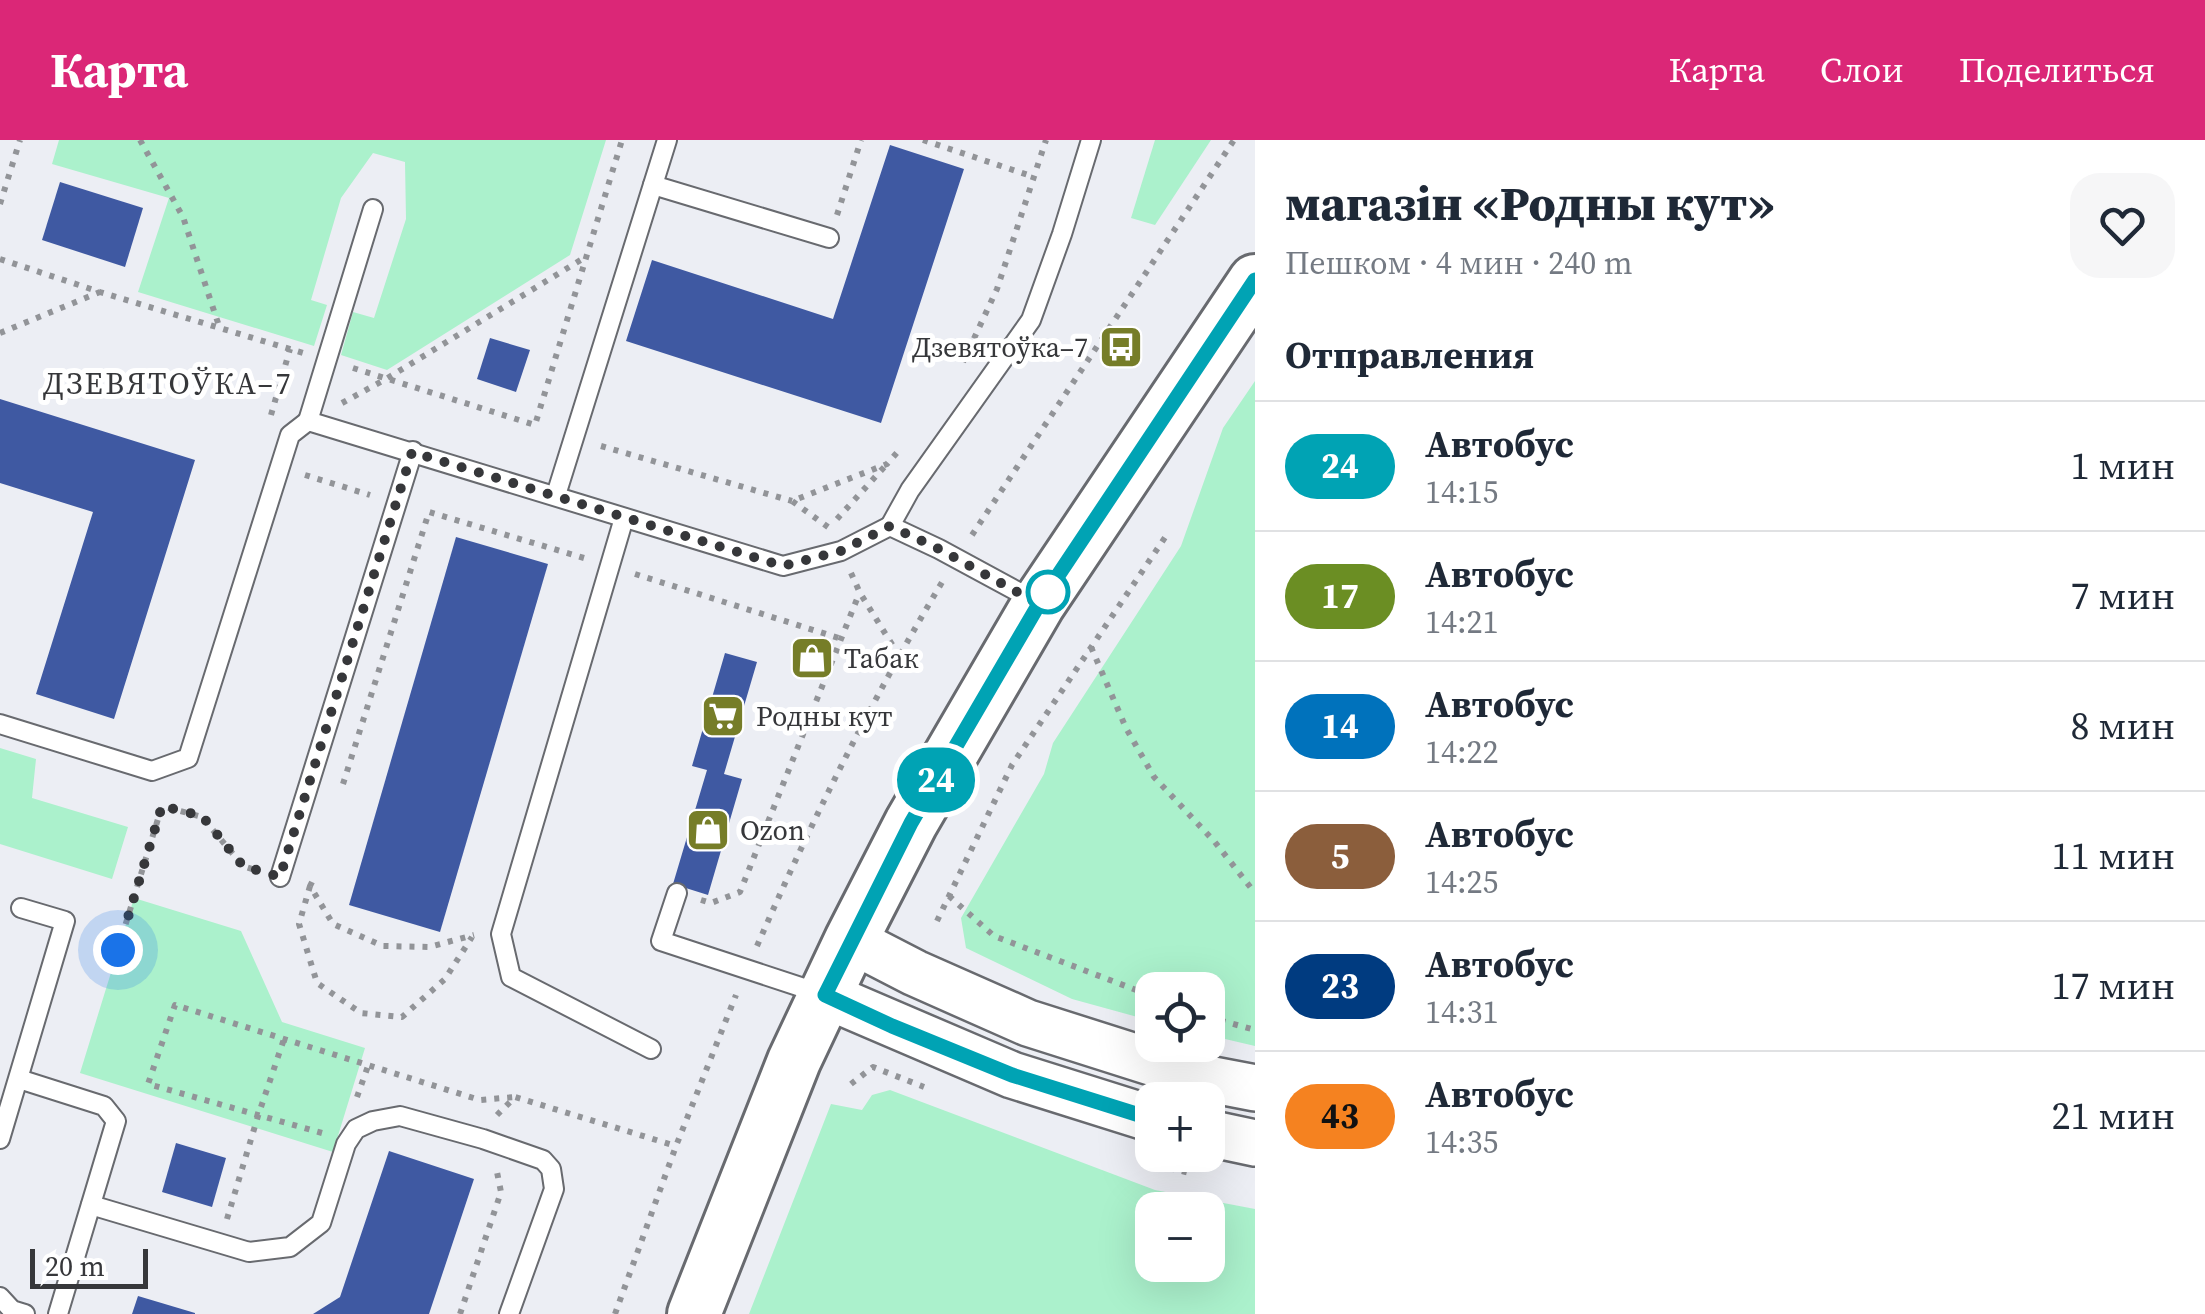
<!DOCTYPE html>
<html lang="ru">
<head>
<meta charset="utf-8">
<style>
  :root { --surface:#fff; --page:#f6f6f7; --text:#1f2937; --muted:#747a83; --line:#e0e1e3; --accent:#db2777 }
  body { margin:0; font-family:"Source Serif 4",serif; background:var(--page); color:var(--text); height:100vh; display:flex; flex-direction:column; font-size:38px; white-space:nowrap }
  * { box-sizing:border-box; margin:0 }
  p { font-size:32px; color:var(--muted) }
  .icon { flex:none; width:55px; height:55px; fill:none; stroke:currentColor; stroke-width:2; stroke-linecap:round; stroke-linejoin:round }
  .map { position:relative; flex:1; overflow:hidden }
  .details { display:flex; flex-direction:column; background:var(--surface); width:950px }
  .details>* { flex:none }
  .badge { padding:0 20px; border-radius:32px; font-size:35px; line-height:65px }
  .buttons { position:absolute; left:1135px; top:832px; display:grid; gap:20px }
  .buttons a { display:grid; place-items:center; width:90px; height:90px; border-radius:20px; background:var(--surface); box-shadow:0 10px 40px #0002; font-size:50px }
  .scale { position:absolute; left:30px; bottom:25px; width:118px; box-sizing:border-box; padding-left:10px; border:5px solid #36373a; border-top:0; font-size:28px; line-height:35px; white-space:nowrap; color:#36373a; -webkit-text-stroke:8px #fff; paint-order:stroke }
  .you { position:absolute; width:50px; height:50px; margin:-25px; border:8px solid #fff; border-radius:50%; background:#1a73e8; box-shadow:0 0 0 15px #1a73e833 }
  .map>.badge { position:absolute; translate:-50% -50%; box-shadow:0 0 0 5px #fff }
  h2 { padding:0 30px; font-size:38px; line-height:90px }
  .round { display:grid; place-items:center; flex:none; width:105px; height:105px; border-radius:30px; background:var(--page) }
  .headline { display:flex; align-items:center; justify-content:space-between; height:170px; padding:0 30px }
  h1 { font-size:48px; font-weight:800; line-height:75px }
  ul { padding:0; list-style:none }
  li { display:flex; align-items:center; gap:30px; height:130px; padding:0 30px; border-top:2px solid var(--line) }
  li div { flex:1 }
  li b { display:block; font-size:38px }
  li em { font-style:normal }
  li .badge { min-width:110px; font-weight:700; text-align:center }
  header { display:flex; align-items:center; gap:60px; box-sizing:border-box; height:140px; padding:0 50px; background:var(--accent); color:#fff }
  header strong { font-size:48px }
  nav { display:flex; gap:55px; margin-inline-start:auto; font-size:35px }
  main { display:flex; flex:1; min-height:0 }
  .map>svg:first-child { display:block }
  .green { fill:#abf1cc; fill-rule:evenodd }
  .building { fill:#3f59a2 }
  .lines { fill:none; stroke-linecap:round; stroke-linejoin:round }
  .service-casing { stroke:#686a6f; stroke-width:22 }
  .tertiary-casing { stroke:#686a6f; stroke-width:50 }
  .secondary-casing { stroke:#686a6f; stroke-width:58 }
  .path { stroke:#929498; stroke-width:6; stroke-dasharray:5 8; stroke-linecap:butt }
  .service { stroke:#fff; stroke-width:18 }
  .tertiary { stroke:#fff; stroke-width:45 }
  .secondary { stroke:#fff; stroke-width:52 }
  .line-casing { stroke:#fff; stroke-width:22 }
  .line { stroke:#00a3b4; stroke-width:15 }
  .walk { stroke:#36373a; stroke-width:10; stroke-dasharray:0 18 }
  .stop-dot { fill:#fff; stroke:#00a3b4; stroke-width:5 }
  .labels { text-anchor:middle; stroke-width:10; stroke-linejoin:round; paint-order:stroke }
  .poi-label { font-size:28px; fill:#36373a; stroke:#fff; text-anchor:start }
  .neighbourhood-label { font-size:30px; letter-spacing:2.5px; fill:#36373a; stroke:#fff }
</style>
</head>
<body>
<header>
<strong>Карта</strong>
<nav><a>Карта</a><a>Слои</a><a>Поделиться</a></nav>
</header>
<main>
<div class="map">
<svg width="1255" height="1174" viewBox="0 0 1255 1174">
  <rect width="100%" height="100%" fill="#eceef4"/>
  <!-- green -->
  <g class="green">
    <path d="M59 0H606L570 115 387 230 341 215 353 172 374 178 406 79 405 22 373 13 341 58 311 160 327 165 314 206 138 152 169 58 52 24Z"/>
    <path d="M1155 0H1211L1155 85 1131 78Z"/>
    <path d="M1255 241V906L1208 895V850H1152V881L1072 859 966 808 961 778 1044 634 1053 603 1181 406 1223 288Z"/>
    <path d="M0 608 36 619 32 658 128 687 112 739 0 704Z"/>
    <path d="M134 758 241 791 282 882 365 908 333 1012 80 933Z"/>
    <path d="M890 950 1155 1050 1255 1069V1174H749L831 964 862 970 872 955ZM1208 1070V1125H1152V1070Z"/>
  </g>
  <!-- building -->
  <g class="building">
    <path d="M890 5 964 29 881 283 626 201 652 120 833 179Z"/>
    <path d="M60 42 143 68 125 127 42 100Z"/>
    <path d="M490 198 530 210 516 252 477 239Z"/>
    <path d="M0 259 195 320 114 579 36 554 93 372 0 343Z"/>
    <path d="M456 397 548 424 440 792 349 765Z"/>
    <path d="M807 509 821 513 818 526 803 522Z"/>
    <path d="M725 513 757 522 724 634 742 639 708 755 673 744 707 630 692 626Z"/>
    <path d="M176 1003 226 1018 212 1067 162 1052Z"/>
    <path d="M389 1011 474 1039 429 1174H313L340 1157Z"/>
    <path d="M138 1156 195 1173V1174H132Z"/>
  </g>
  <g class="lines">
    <!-- service casing -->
    <g class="service-casing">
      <g id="service">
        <path d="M653 45 829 98"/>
        <path d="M308 281 373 69"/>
        <path d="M556 355 667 0"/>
        <path d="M624 378 501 794 511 837 651 909"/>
        <path d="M890 386 910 350 1031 180 1062 94 1091 0"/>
        <path d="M0 584 152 631 188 618 290 295 308 281 783 426 841 411 890 386 939 409 1035 461"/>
        <path d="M280 737 413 311"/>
        <path d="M677 753 661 801 819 853"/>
        <path d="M19 939 104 966 116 981 58 1174"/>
        <path d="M0 999 65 781 21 768"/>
        <path d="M91 1065 249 1112 290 1107 321 1083 346 1004 356 989 373 981 400 976 483 999 543 1020 551 1029 554 1049 509 1174"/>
        <path d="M0 1157 12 1170 25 1174"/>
      </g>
    </g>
    <!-- tertiary casing -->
    <g class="tertiary-casing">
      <g id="tertiary">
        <path d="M851 800 915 833 1028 883 1198 937 1255 948"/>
        <path d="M825 855 1012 935 1152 979"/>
        <path d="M1208 993 1255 1003"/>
      </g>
    </g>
    <!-- secondary casing -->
    <g class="secondary-casing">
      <path id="secondary" d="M694 1174 794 921 851 800 911 683 1039 463 1255 141"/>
    </g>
    <!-- path -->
    <g class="path">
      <path d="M140 0 183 77 219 186"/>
      <path d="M923 0 1034 37"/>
      <path d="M0 64 20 0"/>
      <path d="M837 75 861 0"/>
      <path d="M0 119 100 152 303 213"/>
      <path d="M0 193 100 152"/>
      <path d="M963 222 997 149 1046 0"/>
      <path d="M353 228 535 285 622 0"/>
      <path d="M342 263 386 239 584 118"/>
      <path d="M271 275 290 209"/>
      <path d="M601 306 792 361"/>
      <path d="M305 335 370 355"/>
      <path d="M837 379 886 325"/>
      <path d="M828 387 792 361 887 324 901 308"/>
      <path d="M972 395 1234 0"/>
      <path d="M851 433 860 453 898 514"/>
      <path d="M635 434 842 499"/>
      <path d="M1091 507 1126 588 1154 637 1214 701 1255 753"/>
      <path d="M343 644 429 372 584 418"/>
      <path d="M312 742 310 746 333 784 383 806 429 807 474 795"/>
      <path d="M310 746 299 784 317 843 361 873 402 877 445 839 472 797"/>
      <path d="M949 756 994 796 1152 856"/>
      <path d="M701 760 711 763 740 752 859 454"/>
      <path d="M937 781 1012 625 1168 393"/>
      <path d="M757 806C812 680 873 557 944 439"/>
      <path d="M118 809 162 666 202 677 243 726 255 730"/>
      <path d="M1208 877 1255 890"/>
      <path d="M851 944 873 927 924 947"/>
      <path d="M357 957 368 926"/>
      <path d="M497 975 515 957 676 1006"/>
      <path d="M322 993 148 944 175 865 480 960 515 957"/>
      <path d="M1144 1022 1190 1033"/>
      <path d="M227 1079 258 976 284 899"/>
      <path d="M460 1174 501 1052 497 1032"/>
      <path d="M615 1174 676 1006 736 855"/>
    </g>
    <!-- service -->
    <use href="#service" class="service"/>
    <!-- tertiary -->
    <use href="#tertiary" class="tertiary"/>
    <!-- secondary -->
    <use href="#secondary" class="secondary"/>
  </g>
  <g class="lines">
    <!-- line casing -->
    <g class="line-casing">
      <path id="line" d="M1152 979 1012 935 892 886 825 855 911 683 1039 464 1255 140"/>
    </g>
    <!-- line -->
    <use href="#line" class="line"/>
    <!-- walk -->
    <path class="walk" d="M118 810 162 666 202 676 243 726 280 737 412 312 783 426 841 411 890 386 939 409 1039 464 1048 452"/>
  </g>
  <!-- icons -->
  <defs>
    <g id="bus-square" transform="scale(2.25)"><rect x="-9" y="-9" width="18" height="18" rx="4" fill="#767d28" stroke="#fff"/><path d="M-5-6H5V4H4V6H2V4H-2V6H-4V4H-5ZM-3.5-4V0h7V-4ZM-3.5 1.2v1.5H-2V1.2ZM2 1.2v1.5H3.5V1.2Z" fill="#fff"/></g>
    <g id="shop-square" transform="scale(2.25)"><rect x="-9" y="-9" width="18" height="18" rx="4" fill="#767d28" stroke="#fff"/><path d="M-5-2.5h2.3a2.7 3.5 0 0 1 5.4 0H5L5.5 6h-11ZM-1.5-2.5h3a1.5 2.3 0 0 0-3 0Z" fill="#fff"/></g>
    <g id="supermarket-square" transform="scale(2.25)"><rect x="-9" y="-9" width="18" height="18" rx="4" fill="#767d28" stroke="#fff"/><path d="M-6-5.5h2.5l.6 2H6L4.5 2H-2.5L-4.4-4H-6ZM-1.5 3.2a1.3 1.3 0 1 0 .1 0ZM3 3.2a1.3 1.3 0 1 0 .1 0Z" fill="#fff"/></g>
  </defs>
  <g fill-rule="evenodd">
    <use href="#bus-square" x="1121" y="207"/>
    <use href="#shop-square" x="812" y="518"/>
    <use href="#supermarket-square" x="723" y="576"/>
    <use href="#shop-square" x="708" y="690"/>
  </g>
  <!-- markers -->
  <circle class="stop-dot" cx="1048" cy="452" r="20"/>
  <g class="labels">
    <!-- poi labels -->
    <g class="poi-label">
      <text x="1088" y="217" text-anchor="end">Дзевятоўка–7</text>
      <text x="844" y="528">Табак</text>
      <text x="756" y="586">Родны кут</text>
      <text x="740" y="700">Ozon</text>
    </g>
    <!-- neighbourhood labels -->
    <g class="neighbourhood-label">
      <text x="168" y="254">ДЗЕВЯТОЎКА–7</text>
    </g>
  </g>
</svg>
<div class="buttons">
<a><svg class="icon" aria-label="locate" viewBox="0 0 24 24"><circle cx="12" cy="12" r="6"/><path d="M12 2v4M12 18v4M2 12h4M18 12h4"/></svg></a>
<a>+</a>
<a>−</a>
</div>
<div class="scale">20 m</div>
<div class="you" style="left:118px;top:810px"></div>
<b class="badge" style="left:936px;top:640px;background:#00a3b4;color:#fff">24</b>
</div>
<section class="details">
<div class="headline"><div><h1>магазін «Родны кут»</h1><p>Пешком · 4 мин · 240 m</p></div><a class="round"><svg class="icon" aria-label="heart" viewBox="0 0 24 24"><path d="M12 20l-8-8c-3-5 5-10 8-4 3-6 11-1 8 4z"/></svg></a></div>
<h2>Отправления</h2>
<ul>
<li><span class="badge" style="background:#00a3b4;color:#fff">24</span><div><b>Автобус</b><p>14:15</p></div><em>1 мин</em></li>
<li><span class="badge" style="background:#6b8e23;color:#fff">17</span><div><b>Автобус</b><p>14:21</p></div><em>7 мин</em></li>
<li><span class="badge" style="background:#0072bc;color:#fff">14</span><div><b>Автобус</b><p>14:22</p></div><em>8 мин</em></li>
<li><span class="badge" style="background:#8b5e3c;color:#fff">5</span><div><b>Автобус</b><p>14:25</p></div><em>11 мин</em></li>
<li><span class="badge" style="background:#003b80;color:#fff">23</span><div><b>Автобус</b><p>14:31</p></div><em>17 мин</em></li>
<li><span class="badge" style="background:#f58220;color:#111">43</span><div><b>Автобус</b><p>14:35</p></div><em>21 мин</em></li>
</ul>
</section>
</main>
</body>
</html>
